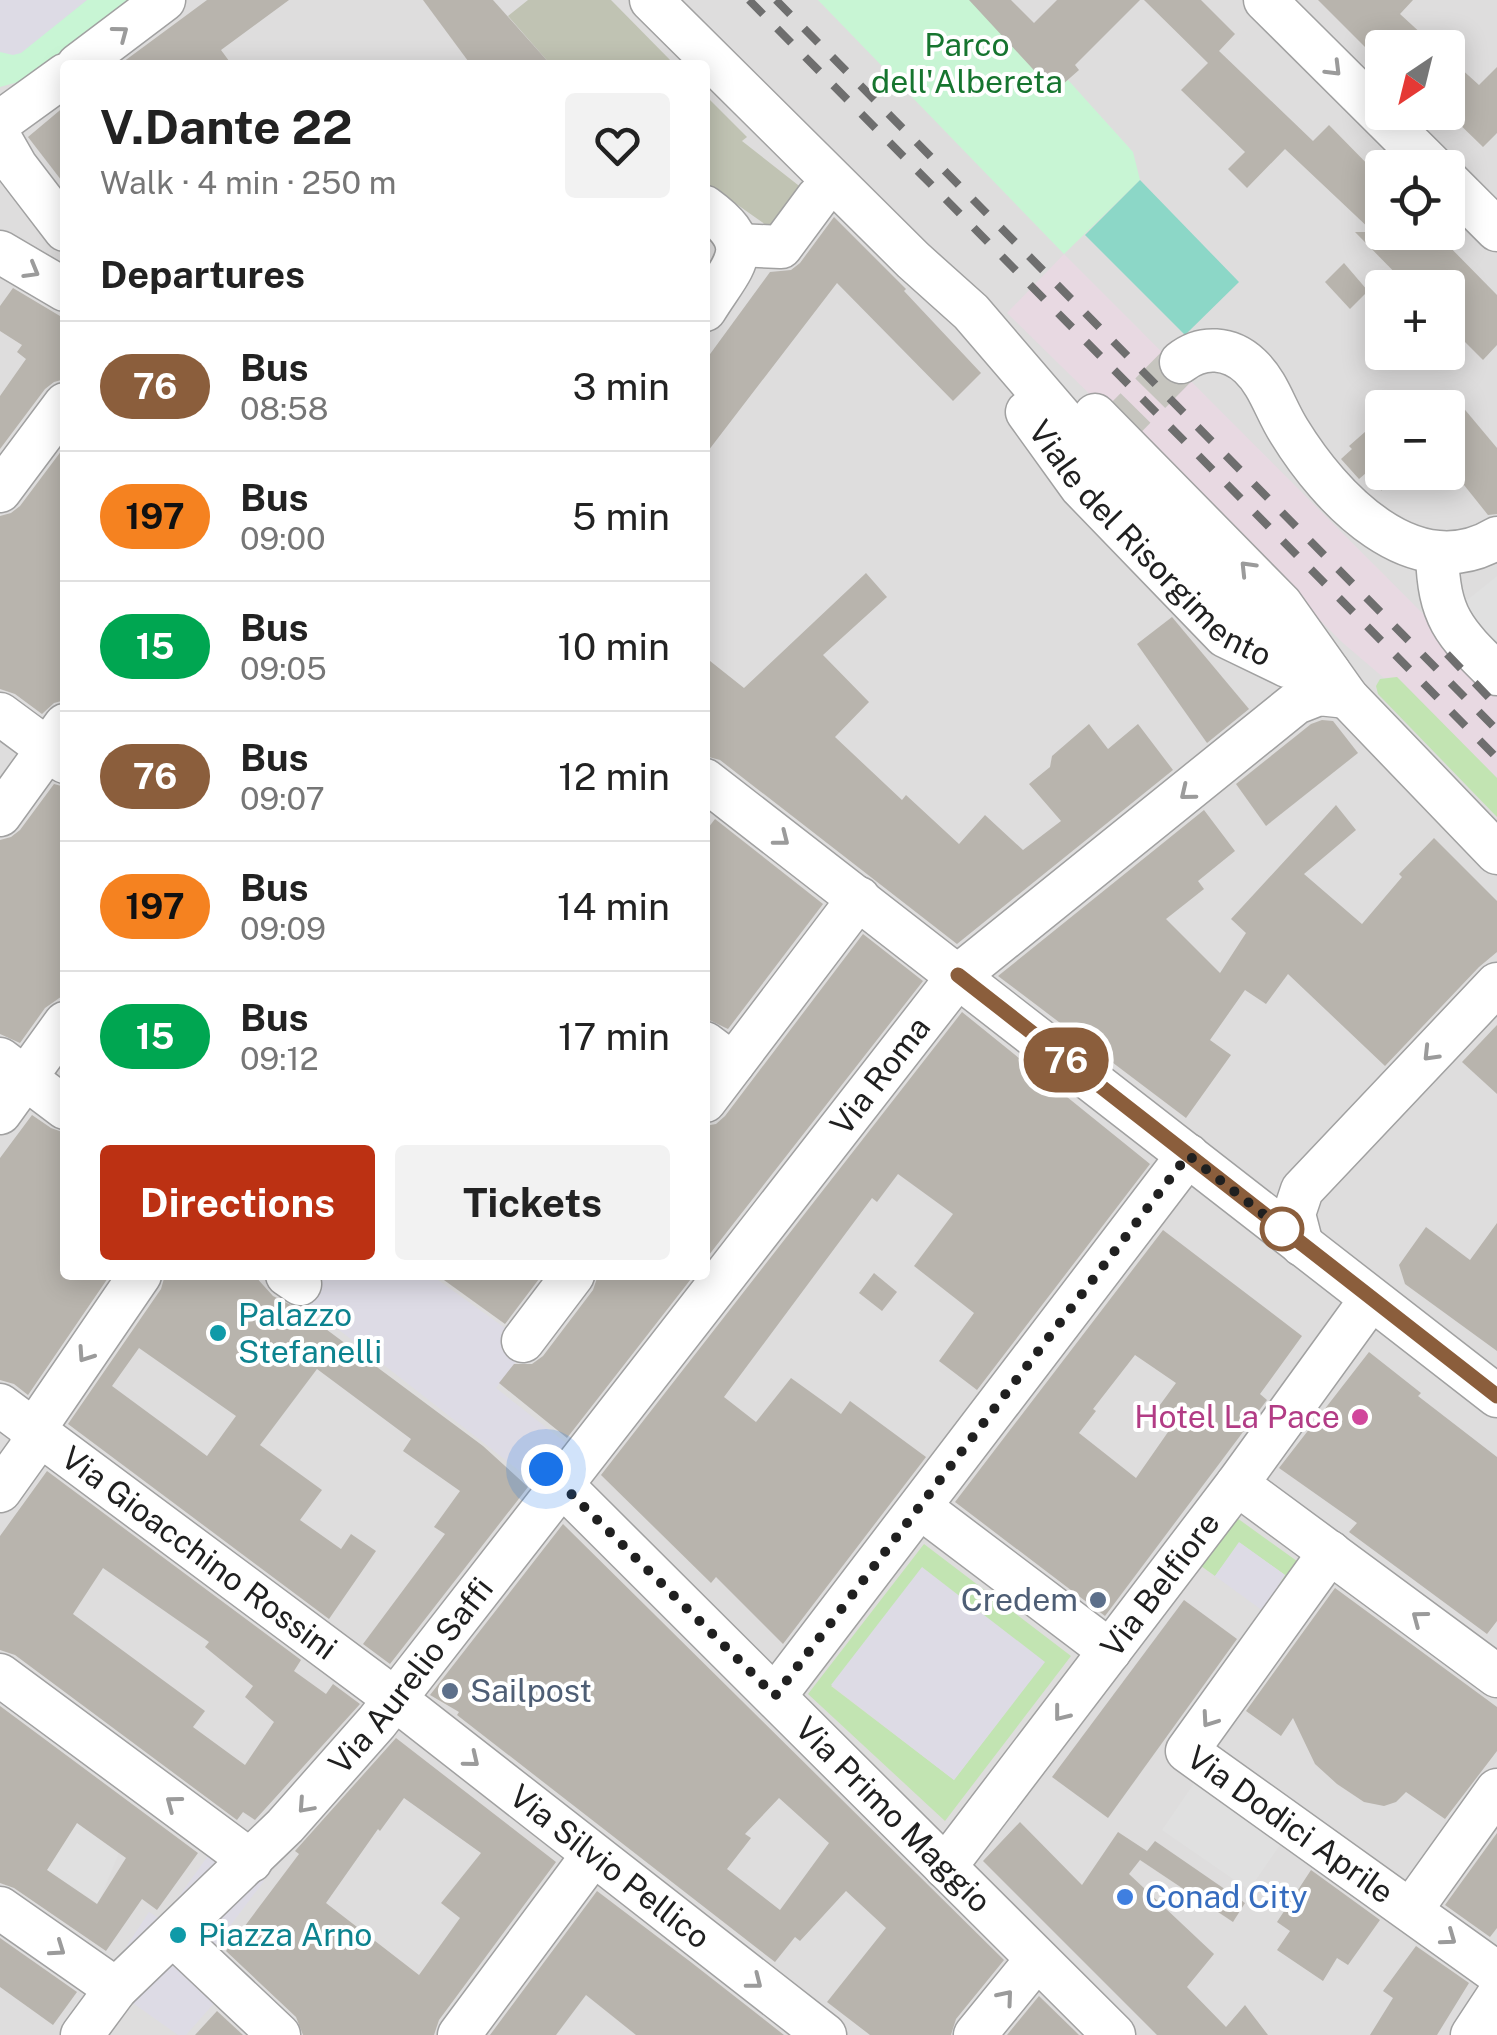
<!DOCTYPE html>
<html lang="en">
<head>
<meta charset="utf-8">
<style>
  :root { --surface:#fff; --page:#f2f2f2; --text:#222; --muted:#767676; --line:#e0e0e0; --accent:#bc3113 }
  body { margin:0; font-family:"Public Sans",sans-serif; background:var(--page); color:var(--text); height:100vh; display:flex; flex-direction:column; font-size:38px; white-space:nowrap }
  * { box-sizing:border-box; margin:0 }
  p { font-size:32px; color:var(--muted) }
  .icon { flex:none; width:55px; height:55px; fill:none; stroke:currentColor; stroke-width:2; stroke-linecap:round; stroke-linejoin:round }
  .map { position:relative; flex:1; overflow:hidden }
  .sheet { position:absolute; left:60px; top:60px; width:650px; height:1220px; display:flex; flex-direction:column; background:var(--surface); border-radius:10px; box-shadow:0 5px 25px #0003 }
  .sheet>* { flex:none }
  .badge { padding:0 20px; border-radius:32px; font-size:35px; line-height:65px }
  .needle { width:65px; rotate:215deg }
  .fabs { position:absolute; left:1365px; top:30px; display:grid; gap:20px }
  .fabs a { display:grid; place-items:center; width:100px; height:100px; border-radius:10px; background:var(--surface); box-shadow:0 5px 25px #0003; font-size:50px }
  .you { position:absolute; width:50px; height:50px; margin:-25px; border:8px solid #fff; border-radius:50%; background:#1a73e8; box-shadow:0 0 0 15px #1a73e833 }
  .map>.badge { position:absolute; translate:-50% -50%; box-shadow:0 0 0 5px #fff }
  h2 { padding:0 40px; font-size:38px; line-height:90px }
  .round { display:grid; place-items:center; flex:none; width:105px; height:105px; border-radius:10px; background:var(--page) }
  .overview { display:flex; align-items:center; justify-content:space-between; height:170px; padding:0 40px }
  h1 { font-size:48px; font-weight:700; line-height:75px }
  .button { display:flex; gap:20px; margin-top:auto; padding:20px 40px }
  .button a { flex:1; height:115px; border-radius:10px; background:var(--accent); color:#fff; font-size:40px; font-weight:700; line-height:115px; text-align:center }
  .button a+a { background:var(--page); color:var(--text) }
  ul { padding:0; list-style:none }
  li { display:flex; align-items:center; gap:30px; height:130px; padding:0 40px; border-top:2px solid var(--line) }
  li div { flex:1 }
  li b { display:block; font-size:38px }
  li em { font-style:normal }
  li .badge { min-width:110px; font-weight:700; text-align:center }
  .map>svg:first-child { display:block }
  .residential { fill:#dedddd; fill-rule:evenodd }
  .industrial { fill:#e8d9e2 }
  .construction { fill:#c0c3b3 }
  .grass { fill:#c2e4b2; fill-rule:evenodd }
  .park { fill:#c8f5d4 }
  .pitch { fill:#8cd7c7 }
  .parking { fill:#e0e0e0 }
  .plaza { fill:#dddbe5 }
  .building { fill:#b8b4ad; fill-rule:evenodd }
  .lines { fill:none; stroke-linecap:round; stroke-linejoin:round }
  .minor-tunnel { stroke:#c6c5bf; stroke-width:42; stroke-dasharray:42 21; stroke-linecap:butt }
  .minor-casing { stroke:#a1a1a1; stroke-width:45 }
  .minor { stroke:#fff; stroke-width:42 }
  .rail { stroke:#6e6e6e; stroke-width:8; stroke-dasharray:20 20; stroke-linecap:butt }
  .oneway { stroke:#9b9b9b }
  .line-casing { stroke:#fff; stroke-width:22 }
  .line { stroke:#8b5e3c; stroke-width:15 }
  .walk { stroke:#202020; stroke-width:10; stroke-dasharray:0 18 }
  .stop-dot { fill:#fff; stroke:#8b5e3c; stroke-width:5 }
  .culture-dot { fill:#0f9aa8; stroke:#fff; stroke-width:4 }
  .hotel-dot { fill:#d1479c; stroke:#fff; stroke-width:4 }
  .service-dot { fill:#5c6f8a; stroke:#fff; stroke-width:4 }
  .shop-dot { fill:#3f7fe0; stroke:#fff; stroke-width:4 }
  .labels { text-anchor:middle; stroke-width:8; stroke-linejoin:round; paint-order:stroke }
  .park-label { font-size:32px; fill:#16752f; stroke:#fff }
  .street-label { font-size:32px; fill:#202020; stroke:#fff }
  .culture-label { font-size:32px; fill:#0d838f; stroke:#fff; text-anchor:start }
  .hotel-label { font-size:32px; fill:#b23c85; stroke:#fff; text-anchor:end }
  .service-label { font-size:32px; fill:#4e5e75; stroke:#fff; text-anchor:end }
  .shop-label { font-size:32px; fill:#366cbe; stroke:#fff; text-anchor:start }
</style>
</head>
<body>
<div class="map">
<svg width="1497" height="2035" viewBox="0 0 1497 2035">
  <rect width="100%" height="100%" fill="#efeee7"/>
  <!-- residential -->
  <path class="residential" d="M0 0H1497V2035H0ZM1382 48H1448V112H1382ZM65 65H705V1275H65ZM1382 168H1448V232H1382ZM1382 288H1448V352H1382ZM1382 408H1448V472H1382Z"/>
  <!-- industrial -->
  <path class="industrial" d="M1064 254 1497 688V778L1397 677 1384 678 1343 643 1007 313Z"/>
  <!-- construction -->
  <g class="construction">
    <path d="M528 0H611L675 65H551L508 16Z"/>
    <path d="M705 95 747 137 742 141 812 196 783 237 705 182Z"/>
  </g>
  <!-- grass -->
  <g class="grass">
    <path d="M1397 677 1497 778V817L1378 694 1376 686 1380 679Z"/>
    <path d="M1237 1518 1308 1569 1290 1594 1278 1586 1285 1575 1240 1543 1215 1576 1201 1566Z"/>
    <path d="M924 1544 1071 1656 945 1821 808 1694ZM1044 1662 954 1780 831 1686Z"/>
  </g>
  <!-- park -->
  <g class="park">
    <path d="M0 0H132L29 79 0 87Z"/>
    <path d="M818 0H996L1133 152 1140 180 1064 254Z"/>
  </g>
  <!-- pitch -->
  <path class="pitch" d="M1140 180 1239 282 1185 335 1085 235Z"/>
  <!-- parking -->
  <g class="parking">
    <path d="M1497 576V661L1452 612Z"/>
    <path d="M0 1768 119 1853 98 1904 47 1870 56 1856Z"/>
    <path d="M1197 1779 1284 1839 1249 1890 1162 1830Z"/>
  </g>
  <!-- plaza -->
  <g class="plaza">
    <path d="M0 0H87L21 53 13 55 0 52Z"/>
    <path d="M307 1275H431L529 1345 496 1388 566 1443 535 1483 293 1294Z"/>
    <path d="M1239 1542 1285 1575 1278 1586 1296 1598 1278 1622 1215 1576Z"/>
    <path d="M922 1567 1045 1662 954 1780 831 1685Z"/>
    <path d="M215 1846 264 1881 212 1950 238 1976 186 2035H178L103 1982 149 1912 162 1920Z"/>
  </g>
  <!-- building -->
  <g class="building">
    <path d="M207 0H289L221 50 232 65H119Z"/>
    <path d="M423 0H493L551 65H471Z"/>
    <path d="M969 0H1011L1034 23 1057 0H1140L1075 65 1079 70 1054 92Z"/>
    <path d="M1144 0H1201L1235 34 1219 51 1313 141 1329 125 1382 179V232H1435L1497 295V345L1483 360 1448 325V288H1410L1355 232H1373L1285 149 1247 188 1228 169 1245 152 1181 90 1208 63Z"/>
    <path d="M1318 0H1413L1400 14 1437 48H1366Z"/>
    <path d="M1448 57 1479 85 1497 67V133L1483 147 1448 113Z"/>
    <path d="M65 106V185L28 137Z"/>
    <path d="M834 217 906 289 904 291 981 373 953 401 837 283 705 455V361L770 272 791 270 800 263Z"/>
    <path d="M1344 263 1368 291 1350 309 1325 282Z"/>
    <path d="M13 288 65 319V379L54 382 45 389 0 449V396L26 359 17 352 22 345 0 331V306Z"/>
    <path d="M1461 405 1497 448V514L1488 515 1448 465V417Z"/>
    <path d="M1382 417V491L1366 473 1359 479 1341 459 1352 449 1349 446Z"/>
    <path d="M65 446V700L54 703 42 714 15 694 0 689V516L11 513 20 506Z"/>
    <path d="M866 573 887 597 823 655 869 702 835 737 902 800 906 795 959 844 985 815 1023 850 1061 821 1029 784 1050 767 1052 756 1089 724 1108 749 1138 724 1173 770 957 944 720 760 705 756V657L744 688Z"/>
    <path d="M1172 617 1249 709 1207 743 1137 644Z"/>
    <path d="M1322 720 1333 721 1358 753 1266 826 1236 784 1311 724Z"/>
    <path d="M54 784 65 787V994L45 1008 20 1043 0 1034V840L11 837 20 830Z"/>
    <path d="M1336 805 1356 830 1304 874 1362 924 1402 877 1399 874 1434 838 1497 901V952L1479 967 1385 1066 1288 974 1266 1004 1245 990 1210 1040 1231 1055 1186 1118 998 976 1204 810 1235 851 1198 881 1204 889 1166 919 1220 973 1246 933 1231 919Z"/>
    <path d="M715 819 823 904 728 1029 705 1018V832Z"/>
    <path d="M863 934 923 981 705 1260V1126L716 1124 725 1116Z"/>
    <path d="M962 1012 1150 1164 977 1390 939 1361 974 1313 914 1266 953 1214 898 1174 877 1202 872 1198 724 1397 756 1422 791 1378 841 1414 850 1401 926 1457 783 1644 716 1577 711 1583 601 1475Z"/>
    <path d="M1497 1025V1094L1462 1062Z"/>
    <path d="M32 1115 51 1128 65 1133V1275H110L28 1395 14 1384 0 1380V1158Z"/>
    <path d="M1497 1223V1351L1405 1284 1399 1265 1426 1227 1470 1260Z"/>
    <path d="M1163 1230 1302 1336 1260 1394 1267 1400 1105 1616 955 1502ZM1135 1355 1176 1383 1157 1409 1175 1422 1136 1478 1079 1433 1096 1411 1093 1409Z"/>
    <path d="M874 1273 897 1292 882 1311 859 1293Z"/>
    <path d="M165 1275H254L273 1296 299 1309 483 1446 528 1487 390 1664 363 1644 445 1534 434 1527 460 1491 403 1451 411 1439 317 1369 260 1445 322 1490 300 1520 341 1549 351 1534 376 1551 329 1619 68 1424 161 1289ZM139 1348 236 1416 207 1456 112 1386Z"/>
    <path d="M437 1275H542L505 1324Z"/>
    <path d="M598 1275H694L567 1438 499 1383 514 1364H532L543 1356 593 1290Z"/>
    <path d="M1369 1352 1421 1393 1418 1396 1497 1457V1621L1487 1634 1349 1532 1357 1523 1279 1468Z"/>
    <path d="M47 1471 301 1660 294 1671 326 1694 333 1684 360 1704 255 1820 243 1812 237 1820 15 1655 0 1650V1536ZM103 1568 209 1642 205 1647 253 1686 245 1697 274 1722 245 1765 193 1727 205 1711 73 1614Z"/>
    <path d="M563 1524 1004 1960 956 2019 951 2035H870L827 2002 886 1928 846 1891 800 1941 795 1937 775 1962 457 1715 459 1712 430 1695ZM779 1798 829 1843 780 1910 727 1869 751 1838 745 1834Z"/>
    <path d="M1335 1588 1497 1707V1751L1445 1819 1406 1792 1396 1802 1384 1806 1364 1802 1337 1784 1315 1764 1293 1718 1281 1736 1246 1711Z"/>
    <path d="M1184 1600 1237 1639 1108 1818 1052 1777Z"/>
    <path d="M0 1706 198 1853 157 1910 142 1899 106 1951 14 1888 0 1883ZM77 1823 126 1858 97 1904 47 1870Z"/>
    <path d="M396 1738 556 1862 439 2020 434 2035H303L296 2017 226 1951 299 1854 295 1851ZM404 1798 481 1853 441 1903 460 1918 419 1975 326 1903 378 1829 380 1831Z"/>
    <path d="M1020 1822 1082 1885 1118 1832 1147 1851 1155 1841 1245 1903 1233 1922 1140 1860 1129 1874 1214 1954 1187 1987 1226 2027 1245 2005 1268 2035H1157L983 1861Z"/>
    <path d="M1497 1833V1928L1490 1937 1445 1905Z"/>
    <path d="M1311 1870 1380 1920 1348 1965 1337 1958 1323 1981 1277 1950 1290 1931 1277 1922Z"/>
    <path d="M597 1891 692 1963 784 2035H636L586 1995 556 2035H490Z"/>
    <path d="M0 1938 77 1992 53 2025 0 1987Z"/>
    <path d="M1416 1946 1469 1983 1437 2035H1370L1393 1998 1383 1991Z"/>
    <path d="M1039 1996 1076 2032 1079 2035H1007Z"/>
    <path d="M217 2011 243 2035H195Z"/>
  </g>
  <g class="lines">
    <!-- minor-tunnel -->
    <path class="minor-tunnel" d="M1106 438 1181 362"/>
    <!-- minor casing -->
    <g class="minor-casing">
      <g id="minor">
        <path d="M651 0 913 260 971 312 1074 432 1092 442 1106 438 1107 463 1137 504 1250 614 1329 672"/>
        <path d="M1265 0 1434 168"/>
        <path d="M78 65 164 0"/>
        <path d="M0 122 65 75"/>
        <path d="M0 138 16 166 65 230"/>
        <path d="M1448 181 1497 230"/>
        <path d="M705 207C760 247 734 263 705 310"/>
        <path d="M738 245 781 247 818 197"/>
        <path d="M0 252 65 290"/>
        <path d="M1181 362C1202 345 1230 347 1250 366 1269 384 1275 409 1289 431 1330 498 1414 588 1497 538"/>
        <path id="s1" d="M1027 412 1081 487 1225 636 1287 666"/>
        <path d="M1095 415 1281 604 1347 697 1497 853"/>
        <path d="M0 491 65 404"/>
        <path d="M1437 554C1439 617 1453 631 1497 674"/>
        <path d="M0 714 65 762"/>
        <path d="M705 780 1497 1396"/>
        <path d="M0 815 65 725"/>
        <path d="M705 1043 733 1064"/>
        <path d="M0 1059 65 1108"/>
        <path d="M705 1101 859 898"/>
        <path d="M0 1113 65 1023"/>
        <path d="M1302 1245 1294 1214 1302 1190 1497 984"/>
        <path d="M287 1275 300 1284"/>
        <path d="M523 1341 573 1275"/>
        <path id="s2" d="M0 1405 395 1699 825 2035"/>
        <path id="s3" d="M546 1469 1114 2035"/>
        <path d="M1237 1484 1497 1676"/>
        <path d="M0 1491 30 1449 34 1430 140 1275"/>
        <path d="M921 1508 1110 1651"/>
        <path id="s4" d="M1330 1552 1187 1751 1497 1973"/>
        <path d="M0 1675 251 1861"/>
        <path d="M775 1696 1188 1155"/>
        <path id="s5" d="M945 1867 1237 1484 1371 1299"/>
        <path d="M0 1908 116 1989"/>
        <path d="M1411 1910 1497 1790"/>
        <path d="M173 1935 279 2035"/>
        <path id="s6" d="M82 2035 116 1989 285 1826 377 1722 959 975 1296 703 1319 694 1347 697"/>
        <path d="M459 2035 592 1856"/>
        <path d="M975 2035 1037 1959"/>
        <path d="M1472 2035 1497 1997"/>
      </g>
    </g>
    <!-- minor -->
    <use href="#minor" class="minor"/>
    <!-- rail -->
    <g class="rail">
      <path d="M749 0 1497 758"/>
      <path d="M776 0 1497 730"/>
      <path d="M1447 654 1497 706"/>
    </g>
  </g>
  <!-- one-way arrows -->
  <defs><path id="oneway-chevron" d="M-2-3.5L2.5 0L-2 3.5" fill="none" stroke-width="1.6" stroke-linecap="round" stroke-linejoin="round" transform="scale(2.5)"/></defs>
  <g class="oneway">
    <use href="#oneway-chevron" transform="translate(121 33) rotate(-37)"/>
    <use href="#oneway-chevron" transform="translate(1334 69) rotate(45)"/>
    <use href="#oneway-chevron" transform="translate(32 271) rotate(30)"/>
    <use href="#oneway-chevron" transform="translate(1247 568) rotate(-134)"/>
    <use href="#oneway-chevron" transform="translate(1187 793) rotate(141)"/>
    <use href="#oneway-chevron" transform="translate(782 839) rotate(38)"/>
    <use href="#oneway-chevron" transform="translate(1430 1054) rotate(134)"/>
    <use href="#oneway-chevron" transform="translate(85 1355) rotate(124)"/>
    <use href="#oneway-chevron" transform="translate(1419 1618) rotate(-143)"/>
    <use href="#oneway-chevron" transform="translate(1061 1714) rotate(128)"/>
    <use href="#oneway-chevron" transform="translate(1209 1720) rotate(125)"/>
    <use href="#oneway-chevron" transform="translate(472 1760) rotate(39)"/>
    <use href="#oneway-chevron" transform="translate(173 1803) rotate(-143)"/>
    <use href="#oneway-chevron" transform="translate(305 1806) rotate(132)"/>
    <use href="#oneway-chevron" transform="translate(1449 1938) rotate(36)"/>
    <use href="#oneway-chevron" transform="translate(58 1949) rotate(35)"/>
    <use href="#oneway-chevron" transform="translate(755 1982) rotate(38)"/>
    <use href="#oneway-chevron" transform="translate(1006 1997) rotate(-50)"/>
  </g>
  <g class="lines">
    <!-- line casing -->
    <g class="line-casing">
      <path id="line" d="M958 975 1497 1396"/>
    </g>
    <!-- line -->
    <use href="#line" class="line"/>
    <!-- walk -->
    <path class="walk" d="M546 1469 775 1696 1188 1155 1286 1232 1282 1229"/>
  </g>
  <!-- markers -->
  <circle class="stop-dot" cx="1282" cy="1229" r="20"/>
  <g class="culture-dot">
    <circle cx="218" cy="1333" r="10"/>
    <circle cx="178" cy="1935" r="10"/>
  </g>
  <circle class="hotel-dot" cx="1360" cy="1417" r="10"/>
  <g class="service-dot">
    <circle cx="1098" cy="1600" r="10"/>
    <circle cx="450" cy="1691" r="10"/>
  </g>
  <circle class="shop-dot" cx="1125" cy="1897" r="10"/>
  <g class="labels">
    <!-- park labels -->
    <g class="park-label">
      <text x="967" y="56">Parco<tspan x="967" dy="37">dell'Albereta</tspan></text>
    </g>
    <!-- street labels -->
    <g class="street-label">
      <text dy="11" stroke="none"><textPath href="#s1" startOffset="182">Viale del Risorgimento</textPath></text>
      <text dy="11" stroke="none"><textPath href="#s6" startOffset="1250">Via Roma</textPath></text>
      <text dy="11" stroke="none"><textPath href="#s2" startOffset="248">Via Gioacchino Rossini</textPath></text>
      <text dy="11" stroke="none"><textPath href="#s5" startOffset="355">Via Belfiore</textPath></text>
      <text dy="11" stroke="none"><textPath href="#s6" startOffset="488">Via Aurelio Saffi</textPath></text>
      <text dy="11" stroke="none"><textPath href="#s3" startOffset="490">Via Primo Maggio</textPath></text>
      <text dy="11" stroke="none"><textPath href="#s4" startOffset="372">Via Dodici Aprile</textPath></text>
      <text dy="11" stroke="none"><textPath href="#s2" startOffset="765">Via Silvio Pellico</textPath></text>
    </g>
    <!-- culture labels -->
    <g class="culture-label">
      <text x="238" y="1326">Palazzo<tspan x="238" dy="37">Stefanelli</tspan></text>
      <text x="198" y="1946">Piazza Arno</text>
    </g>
    <!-- hotel labels -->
    <g class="hotel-label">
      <text x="1340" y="1428">Hotel La Pace</text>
    </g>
    <!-- service labels -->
    <g class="service-label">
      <text x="1078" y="1611">Credem</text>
      <text x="470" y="1702" text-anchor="start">Sailpost</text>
    </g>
    <!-- shop labels -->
    <g class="shop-label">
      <text x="1145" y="1908">Conad City</text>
    </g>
  </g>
</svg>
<div class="fabs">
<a><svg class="needle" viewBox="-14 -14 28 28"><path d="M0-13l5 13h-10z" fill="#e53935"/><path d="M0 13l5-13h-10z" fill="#767676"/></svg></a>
<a><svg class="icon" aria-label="locate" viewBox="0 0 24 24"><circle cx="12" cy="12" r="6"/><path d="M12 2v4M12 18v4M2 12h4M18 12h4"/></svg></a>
<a>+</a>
<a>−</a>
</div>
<div class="you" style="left:546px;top:1469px"></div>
<b class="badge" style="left:1066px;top:1060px;background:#8b5e3c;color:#fff">76</b>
<section class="sheet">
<div class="overview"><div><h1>V.Dante 22</h1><p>Walk · 4 min · 250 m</p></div><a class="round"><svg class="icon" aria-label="heart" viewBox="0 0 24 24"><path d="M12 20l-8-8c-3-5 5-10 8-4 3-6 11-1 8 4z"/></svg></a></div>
<h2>Departures</h2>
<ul>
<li><span class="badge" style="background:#8b5e3c;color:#fff">76</span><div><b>Bus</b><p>08:58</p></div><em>3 min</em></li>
<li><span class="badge" style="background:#f58220;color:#111">197</span><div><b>Bus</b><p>09:00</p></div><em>5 min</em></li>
<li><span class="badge" style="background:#00a651;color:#fff">15</span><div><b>Bus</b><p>09:05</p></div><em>10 min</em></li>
<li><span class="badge" style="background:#8b5e3c;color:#fff">76</span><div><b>Bus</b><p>09:07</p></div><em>12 min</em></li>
<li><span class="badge" style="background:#f58220;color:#111">197</span><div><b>Bus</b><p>09:09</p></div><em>14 min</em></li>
<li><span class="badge" style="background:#00a651;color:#fff">15</span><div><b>Bus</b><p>09:12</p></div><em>17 min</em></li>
</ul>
<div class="button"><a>Directions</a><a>Tickets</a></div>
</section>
</div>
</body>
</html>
